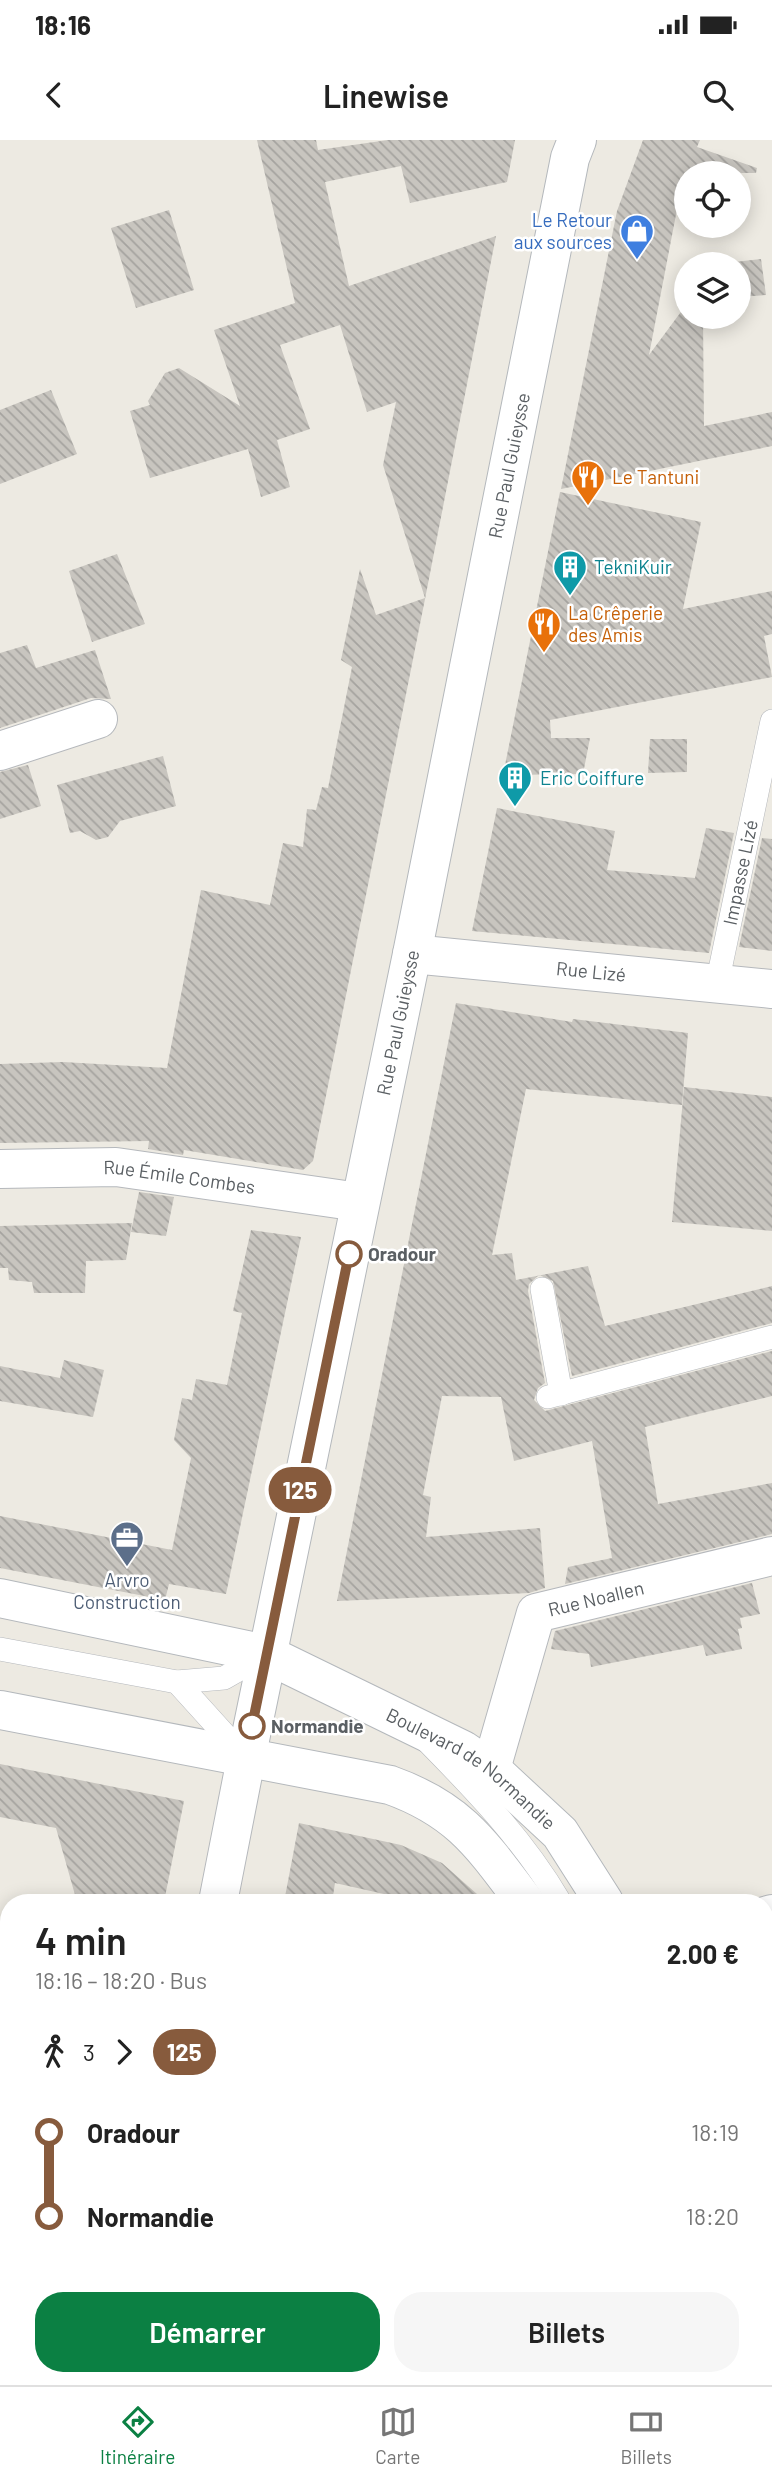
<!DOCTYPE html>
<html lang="fr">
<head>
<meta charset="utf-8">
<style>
  :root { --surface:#fff; --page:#f6f6f6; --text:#222; --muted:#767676; --line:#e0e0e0; --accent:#0b8043 }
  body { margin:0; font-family:Barlow,sans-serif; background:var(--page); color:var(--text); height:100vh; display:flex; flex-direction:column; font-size:26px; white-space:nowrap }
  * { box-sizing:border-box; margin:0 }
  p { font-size:23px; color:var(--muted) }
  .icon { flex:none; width:38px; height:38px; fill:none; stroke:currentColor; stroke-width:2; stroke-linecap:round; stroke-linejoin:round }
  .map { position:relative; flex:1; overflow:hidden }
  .sheet { position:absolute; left:0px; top:1754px; width:774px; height:492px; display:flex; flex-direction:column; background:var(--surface); border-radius:28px 28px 0 0; box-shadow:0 4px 18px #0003 }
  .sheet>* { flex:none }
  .badge { padding:0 14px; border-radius:23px; font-size:24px; line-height:46px }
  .fabs { position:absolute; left:674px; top:21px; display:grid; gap:14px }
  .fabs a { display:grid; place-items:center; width:77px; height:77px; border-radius:50%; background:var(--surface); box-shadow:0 4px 18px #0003; font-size:35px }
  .map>.badge { position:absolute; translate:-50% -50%; box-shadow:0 0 0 4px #fff }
  .legs { display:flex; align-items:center; gap:10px; height:77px; padding:0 35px; font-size:23px }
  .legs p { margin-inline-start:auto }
  .overview { display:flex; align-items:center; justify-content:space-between; height:119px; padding:0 35px }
  h1 { font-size:38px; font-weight:600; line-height:52px }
  .button { display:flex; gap:14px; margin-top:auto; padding:14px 35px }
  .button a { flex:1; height:80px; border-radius:28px; background:var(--accent); color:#fff; font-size:28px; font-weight:600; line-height:80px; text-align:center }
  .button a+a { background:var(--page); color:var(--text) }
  ul { padding:0 35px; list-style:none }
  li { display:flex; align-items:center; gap:24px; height:84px; font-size:26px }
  li i { display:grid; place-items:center; width:10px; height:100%; margin:0 9px; background:currentColor }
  li i::after { content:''; width:18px; height:18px; margin:-9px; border:5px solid; border-radius:50%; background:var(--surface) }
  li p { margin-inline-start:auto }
  li:first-child i { background:linear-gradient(#0000 50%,currentColor 0) }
  li:last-child i { background:linear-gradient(currentColor 50%,#0000 0) }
  .status { display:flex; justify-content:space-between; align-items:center; height:49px; padding:0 35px; background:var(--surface); direction:ltr }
  .status svg { height:19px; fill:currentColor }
  header { display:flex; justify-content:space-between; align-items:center; height:91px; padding:0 35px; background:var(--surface); font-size:32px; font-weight:600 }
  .dock { display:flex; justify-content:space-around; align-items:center; height:98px; border-top:2px solid var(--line); background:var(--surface); font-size:19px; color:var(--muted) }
  .dock a { display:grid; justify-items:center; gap:4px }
  .dock .active { color:var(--accent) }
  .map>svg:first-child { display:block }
  .building { fill:url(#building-back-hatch) }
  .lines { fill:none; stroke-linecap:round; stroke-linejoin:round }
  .service-casing { stroke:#b5b8bc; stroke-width:24 }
  .minor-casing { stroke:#b5b8bc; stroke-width:40 }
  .secondary-casing { stroke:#b4b8bc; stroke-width:40 }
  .service { stroke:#fff; stroke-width:23 }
  .minor { stroke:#fff; stroke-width:38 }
  .secondary { stroke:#fff; stroke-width:38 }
  .line-1-casing { stroke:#fff; stroke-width:16 }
  .line-1 { stroke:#875b3d; stroke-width:10 }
  .stop-1-dot { fill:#fff; stroke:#875b3d; stroke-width:3.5 }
  .labels { text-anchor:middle; stroke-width:5; stroke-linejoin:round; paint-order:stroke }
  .shop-label { font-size:19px; fill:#366cbe; stroke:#fff; text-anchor:end }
  .street-label { font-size:19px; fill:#5a5f63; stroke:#fff }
  .food-label { font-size:19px; fill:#c56008; stroke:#fff; text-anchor:start }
  .culture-label { font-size:19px; fill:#0d838f; stroke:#fff; text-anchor:start }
  .stop-label { font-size:19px; font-weight:bold; fill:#5a5f63; stroke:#fff; text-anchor:start }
  .service-label { font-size:19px; fill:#4e5e75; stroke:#fff }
</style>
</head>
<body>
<div class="status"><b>18:16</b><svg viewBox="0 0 49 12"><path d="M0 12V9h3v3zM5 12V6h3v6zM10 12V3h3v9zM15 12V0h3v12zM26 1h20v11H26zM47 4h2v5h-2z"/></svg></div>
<header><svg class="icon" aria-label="back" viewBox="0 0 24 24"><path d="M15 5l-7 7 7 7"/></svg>Linewise<svg class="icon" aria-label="search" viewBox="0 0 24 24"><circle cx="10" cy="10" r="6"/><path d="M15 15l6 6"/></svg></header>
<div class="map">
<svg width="772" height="2245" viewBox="0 0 772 2245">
  <defs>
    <pattern id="building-back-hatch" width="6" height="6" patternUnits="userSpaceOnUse" patternTransform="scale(1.75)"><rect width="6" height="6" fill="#c8c5bf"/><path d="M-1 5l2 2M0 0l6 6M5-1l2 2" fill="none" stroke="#a5a39f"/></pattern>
  </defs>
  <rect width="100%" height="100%" fill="#edeae2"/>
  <!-- building -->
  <g class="building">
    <path d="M257 0H316L318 10 388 0H515L507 42 410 63 401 26 325 42 349 146 496 96 425 459 313 1021 303 1030 184 1010 183 1015 148 1009 149 1001 0 1003V924L63 922 167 928 201 750 270 765 283 703 303 707 307 669 316 670 322 647 328 648 352 527 341 520 360 429 376 475 425 458 383 325 396 262 367 272 340 185 280 205 310 289 277 300 290 347 261 357 248 309 150 338 130 271 150 265 148 261 165 233 179 228 240 266 214 190 295 163Z"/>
    <path d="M643 0H700L697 7 757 28 756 33H684L649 215 686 165V177H703L704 286 772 272V306L561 349 617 71Z"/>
    <path d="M169 70 194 150 136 168 111 88Z"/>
    <path d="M761 119 766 155 738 157V124H717Z"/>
    <path d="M51 250 77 314 0 344V270Z"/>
    <path d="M560 352 701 382 683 469 772 451V494L764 496 772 537 550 580 551 598H590L583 634 503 635Z"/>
    <path d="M117 414 145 484 92 502 69 431Z"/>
    <path d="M27 505 36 528 95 510 111 559 91 558 0 588V513Z"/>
    <path d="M650 599H687V632L648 633Z"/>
    <path d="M163 616 176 666 120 681 108 697 96 700 80 691 70 693 57 645Z"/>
    <path d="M28 625 41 666 0 679V632Z"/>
    <path d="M497 668 615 691 607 730 695 738 706 688 734 693 709 813 472 791Z"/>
    <path d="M762 698 772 699V811L739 807Z"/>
    <path d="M456 863 572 882 573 879 688 893 682 965 526 949 492 1115 512 1113 516 1140 588 1126 605 1186 772 1146V1183L572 1236 553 1141 539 1135 529 1144 528 1151 545 1243 538 1248 534 1260 545 1271 772 1211V1256L645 1287 658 1364 772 1343V1394L565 1444 568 1427 612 1418 592 1301 514 1321 501 1257 442 1256 423 1355 431 1357 426 1397 540 1388 545 1448 529 1453 337 1461Z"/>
    <path d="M684 947 772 957V1091L672 1082Z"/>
    <path d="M139 1052 174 1057 166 1096 131 1092Z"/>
    <path d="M132 1083 126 1120 86 1121 85 1153H34L32 1142 9 1140 8 1128H0V1086Z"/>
    <path d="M251 1090 301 1097 226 1454 169 1444 165 1460 0 1428V1376L172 1410 191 1318 174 1300 182 1258 192 1260 196 1239 227 1245 242 1173 233 1171Z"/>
    <path d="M64 1220 104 1230 93 1277 0 1261V1226L60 1238Z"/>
    <path d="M752 1443 760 1474 740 1478 742 1488 738 1489 742 1509 706 1516 703 1505 591 1527 589 1514 551 1509 555 1491Z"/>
    <path d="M0 1624 184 1661 164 1762H77L56 1688 0 1677Z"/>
    <path d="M299 1683 401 1705 442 1723 486 1762H404L384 1754 335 1743 332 1762H284Z"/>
  </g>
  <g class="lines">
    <!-- service casing -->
    <g class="service-casing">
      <g id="service">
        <path id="s1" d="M717 844 772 581"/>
        <path d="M542 1149 561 1254"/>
        <path d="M548 1257 772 1197"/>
        <path d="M0 1509 177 1542 224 1538 266 1514"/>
        <path d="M177 1542 243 1615"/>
        <path d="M429 1603C478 1653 525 1702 560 1762"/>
        <path d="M765 2099 772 2112"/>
      </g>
    </g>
    <!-- minor casing -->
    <g class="minor-casing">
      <g id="minor">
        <path d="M0 611 98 579"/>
        <path id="s2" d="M412 814 772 849"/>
        <path id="s3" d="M0 1029 116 1027 359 1062"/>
        <path id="s4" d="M491 1629 536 1473 772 1416"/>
        <path d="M218 1762 246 1619"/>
        <path d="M765 1776 772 1774"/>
        <path d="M479 2236 483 2245"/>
        <path d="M125 2245 126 2236"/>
      </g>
    </g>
    <!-- secondary casing -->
    <g class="secondary-casing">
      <g id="secondary">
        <path id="s5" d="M0 1458 266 1514 463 1610 491 1629 560 1693 604 1762"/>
        <path d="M0 1570 390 1645C460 1670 482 1705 525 1762"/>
        <path id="s6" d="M246 1619 412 814 570 18 577 0"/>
        <path d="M765 2052 772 2065"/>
        <path d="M765 2160 772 2172"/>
      </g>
    </g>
    <!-- service -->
    <use href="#service" class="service"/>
    <!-- minor -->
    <use href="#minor" class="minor"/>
    <!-- secondary -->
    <use href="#secondary" class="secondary"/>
  </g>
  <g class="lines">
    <!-- line-1 casing -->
    <g class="line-1-casing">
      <path id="line-1" d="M252 1586 349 1114"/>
    </g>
    <!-- line-1 -->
    <use href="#line-1" class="line-1"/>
  </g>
  <!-- icons -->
  <defs>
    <g id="shop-pin" transform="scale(1.75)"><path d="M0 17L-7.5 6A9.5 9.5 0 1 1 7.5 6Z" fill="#3f7fe0" stroke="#fff"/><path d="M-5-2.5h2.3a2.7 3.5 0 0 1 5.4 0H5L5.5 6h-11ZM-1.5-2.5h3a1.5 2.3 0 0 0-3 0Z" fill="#fff"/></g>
    <g id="restaurant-pin" transform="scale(1.75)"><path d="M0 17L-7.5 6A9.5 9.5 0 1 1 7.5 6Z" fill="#e8710a" stroke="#fff"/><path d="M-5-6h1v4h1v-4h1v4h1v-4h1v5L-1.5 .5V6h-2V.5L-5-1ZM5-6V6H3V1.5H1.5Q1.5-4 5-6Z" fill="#fff"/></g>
    <g id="building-pin" transform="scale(1.75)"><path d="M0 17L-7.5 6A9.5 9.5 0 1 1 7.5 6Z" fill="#0f9aa8" stroke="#fff"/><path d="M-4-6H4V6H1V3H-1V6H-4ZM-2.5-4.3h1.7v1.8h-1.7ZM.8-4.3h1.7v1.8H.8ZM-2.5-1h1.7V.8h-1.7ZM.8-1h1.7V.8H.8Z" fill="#fff"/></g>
    <g id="office-pin" transform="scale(1.75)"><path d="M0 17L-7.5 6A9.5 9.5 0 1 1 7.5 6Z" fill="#5c6f8a" stroke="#fff"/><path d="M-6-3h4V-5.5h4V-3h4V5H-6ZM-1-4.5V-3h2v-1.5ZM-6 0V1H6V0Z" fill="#fff"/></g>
  </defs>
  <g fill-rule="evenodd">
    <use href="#shop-pin" x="637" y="91"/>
    <use href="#restaurant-pin" x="588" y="337"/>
    <use href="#building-pin" x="570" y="427"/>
    <use href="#restaurant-pin" x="544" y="484"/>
    <use href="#building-pin" x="515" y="638"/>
    <use href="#office-pin" x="127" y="1398"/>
  </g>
  <!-- markers -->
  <g class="stop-1-dot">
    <circle cx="349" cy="1114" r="12"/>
    <circle cx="252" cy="1586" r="12"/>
  </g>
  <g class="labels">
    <!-- shop labels -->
    <g class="shop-label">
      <text x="612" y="87">Le Retour<tspan x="612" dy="22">aux sources</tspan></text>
    </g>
    <!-- street labels -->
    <g class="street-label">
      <text dy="7" stroke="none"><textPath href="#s6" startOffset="1320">Rue Paul Guieysse</textPath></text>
      <text dy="7" stroke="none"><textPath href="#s1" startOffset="114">Impasse Lizé</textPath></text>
      <text dy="7" stroke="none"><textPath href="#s2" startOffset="180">Rue Lizé</textPath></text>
      <text dy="7" stroke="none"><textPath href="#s6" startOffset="752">Rue Paul Guieysse</textPath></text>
      <text dy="7" stroke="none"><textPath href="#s3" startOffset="180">Rue Émile Combes</textPath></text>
      <text dy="7" stroke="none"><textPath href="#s4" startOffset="224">Rue Noallen</textPath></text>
      <text dy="7" stroke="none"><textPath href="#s5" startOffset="508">Boulevard de Normandie</textPath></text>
    </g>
    <!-- food labels -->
    <g class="food-label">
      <text x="612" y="344">Le Tantuni</text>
      <text x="568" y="480">La Crêperie<tspan x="568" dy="22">des Amis</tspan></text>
    </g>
    <!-- culture labels -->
    <g class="culture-label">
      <text x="594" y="434">TekniKuir</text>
      <text x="540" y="645">Eric Coiffure</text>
    </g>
    <!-- stop labels -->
    <g class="stop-label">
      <text x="368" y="1121">Oradour</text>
      <text x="271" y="1593">Normandie</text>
    </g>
    <!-- service labels -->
    <g class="service-label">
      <text x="127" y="1447">Arvro<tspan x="127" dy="22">Construction</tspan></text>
    </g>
  </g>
</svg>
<div class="fabs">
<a><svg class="icon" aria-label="locate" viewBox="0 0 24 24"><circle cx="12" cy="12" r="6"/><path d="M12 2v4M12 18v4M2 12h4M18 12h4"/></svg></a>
<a><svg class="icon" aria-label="layers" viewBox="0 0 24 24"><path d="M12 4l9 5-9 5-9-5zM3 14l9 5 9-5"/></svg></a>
</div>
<b class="badge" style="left:300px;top:1350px;background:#875b3d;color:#fff">125</b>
<section class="sheet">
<div class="overview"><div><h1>4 min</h1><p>18:16 – 18:20 · Bus</p></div><b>2.00 €</b></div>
<div class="legs"><svg class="icon" aria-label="walk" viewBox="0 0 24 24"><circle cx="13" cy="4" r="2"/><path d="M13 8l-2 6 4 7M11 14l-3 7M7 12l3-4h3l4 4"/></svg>3<svg class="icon" aria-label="forward" viewBox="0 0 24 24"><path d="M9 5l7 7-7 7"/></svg><b class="badge" style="background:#875b3d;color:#fff">125</b></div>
<ul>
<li><i style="color:#875b3d"></i><b>Oradour</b><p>18:19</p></li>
<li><i style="color:#875b3d"></i><b>Normandie</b><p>18:20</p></li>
</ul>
<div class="button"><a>Démarrer</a><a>Billets</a></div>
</section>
</div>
<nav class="dock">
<a class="active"><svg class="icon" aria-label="directions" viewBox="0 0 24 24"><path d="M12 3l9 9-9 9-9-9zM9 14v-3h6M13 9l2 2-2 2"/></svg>Itinéraire</a>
<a><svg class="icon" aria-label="map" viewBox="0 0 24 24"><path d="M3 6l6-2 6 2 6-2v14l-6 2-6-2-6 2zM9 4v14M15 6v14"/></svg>Carte</a>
<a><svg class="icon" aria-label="tickets" viewBox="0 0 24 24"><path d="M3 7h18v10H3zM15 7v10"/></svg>Billets</a>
</nav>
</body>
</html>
